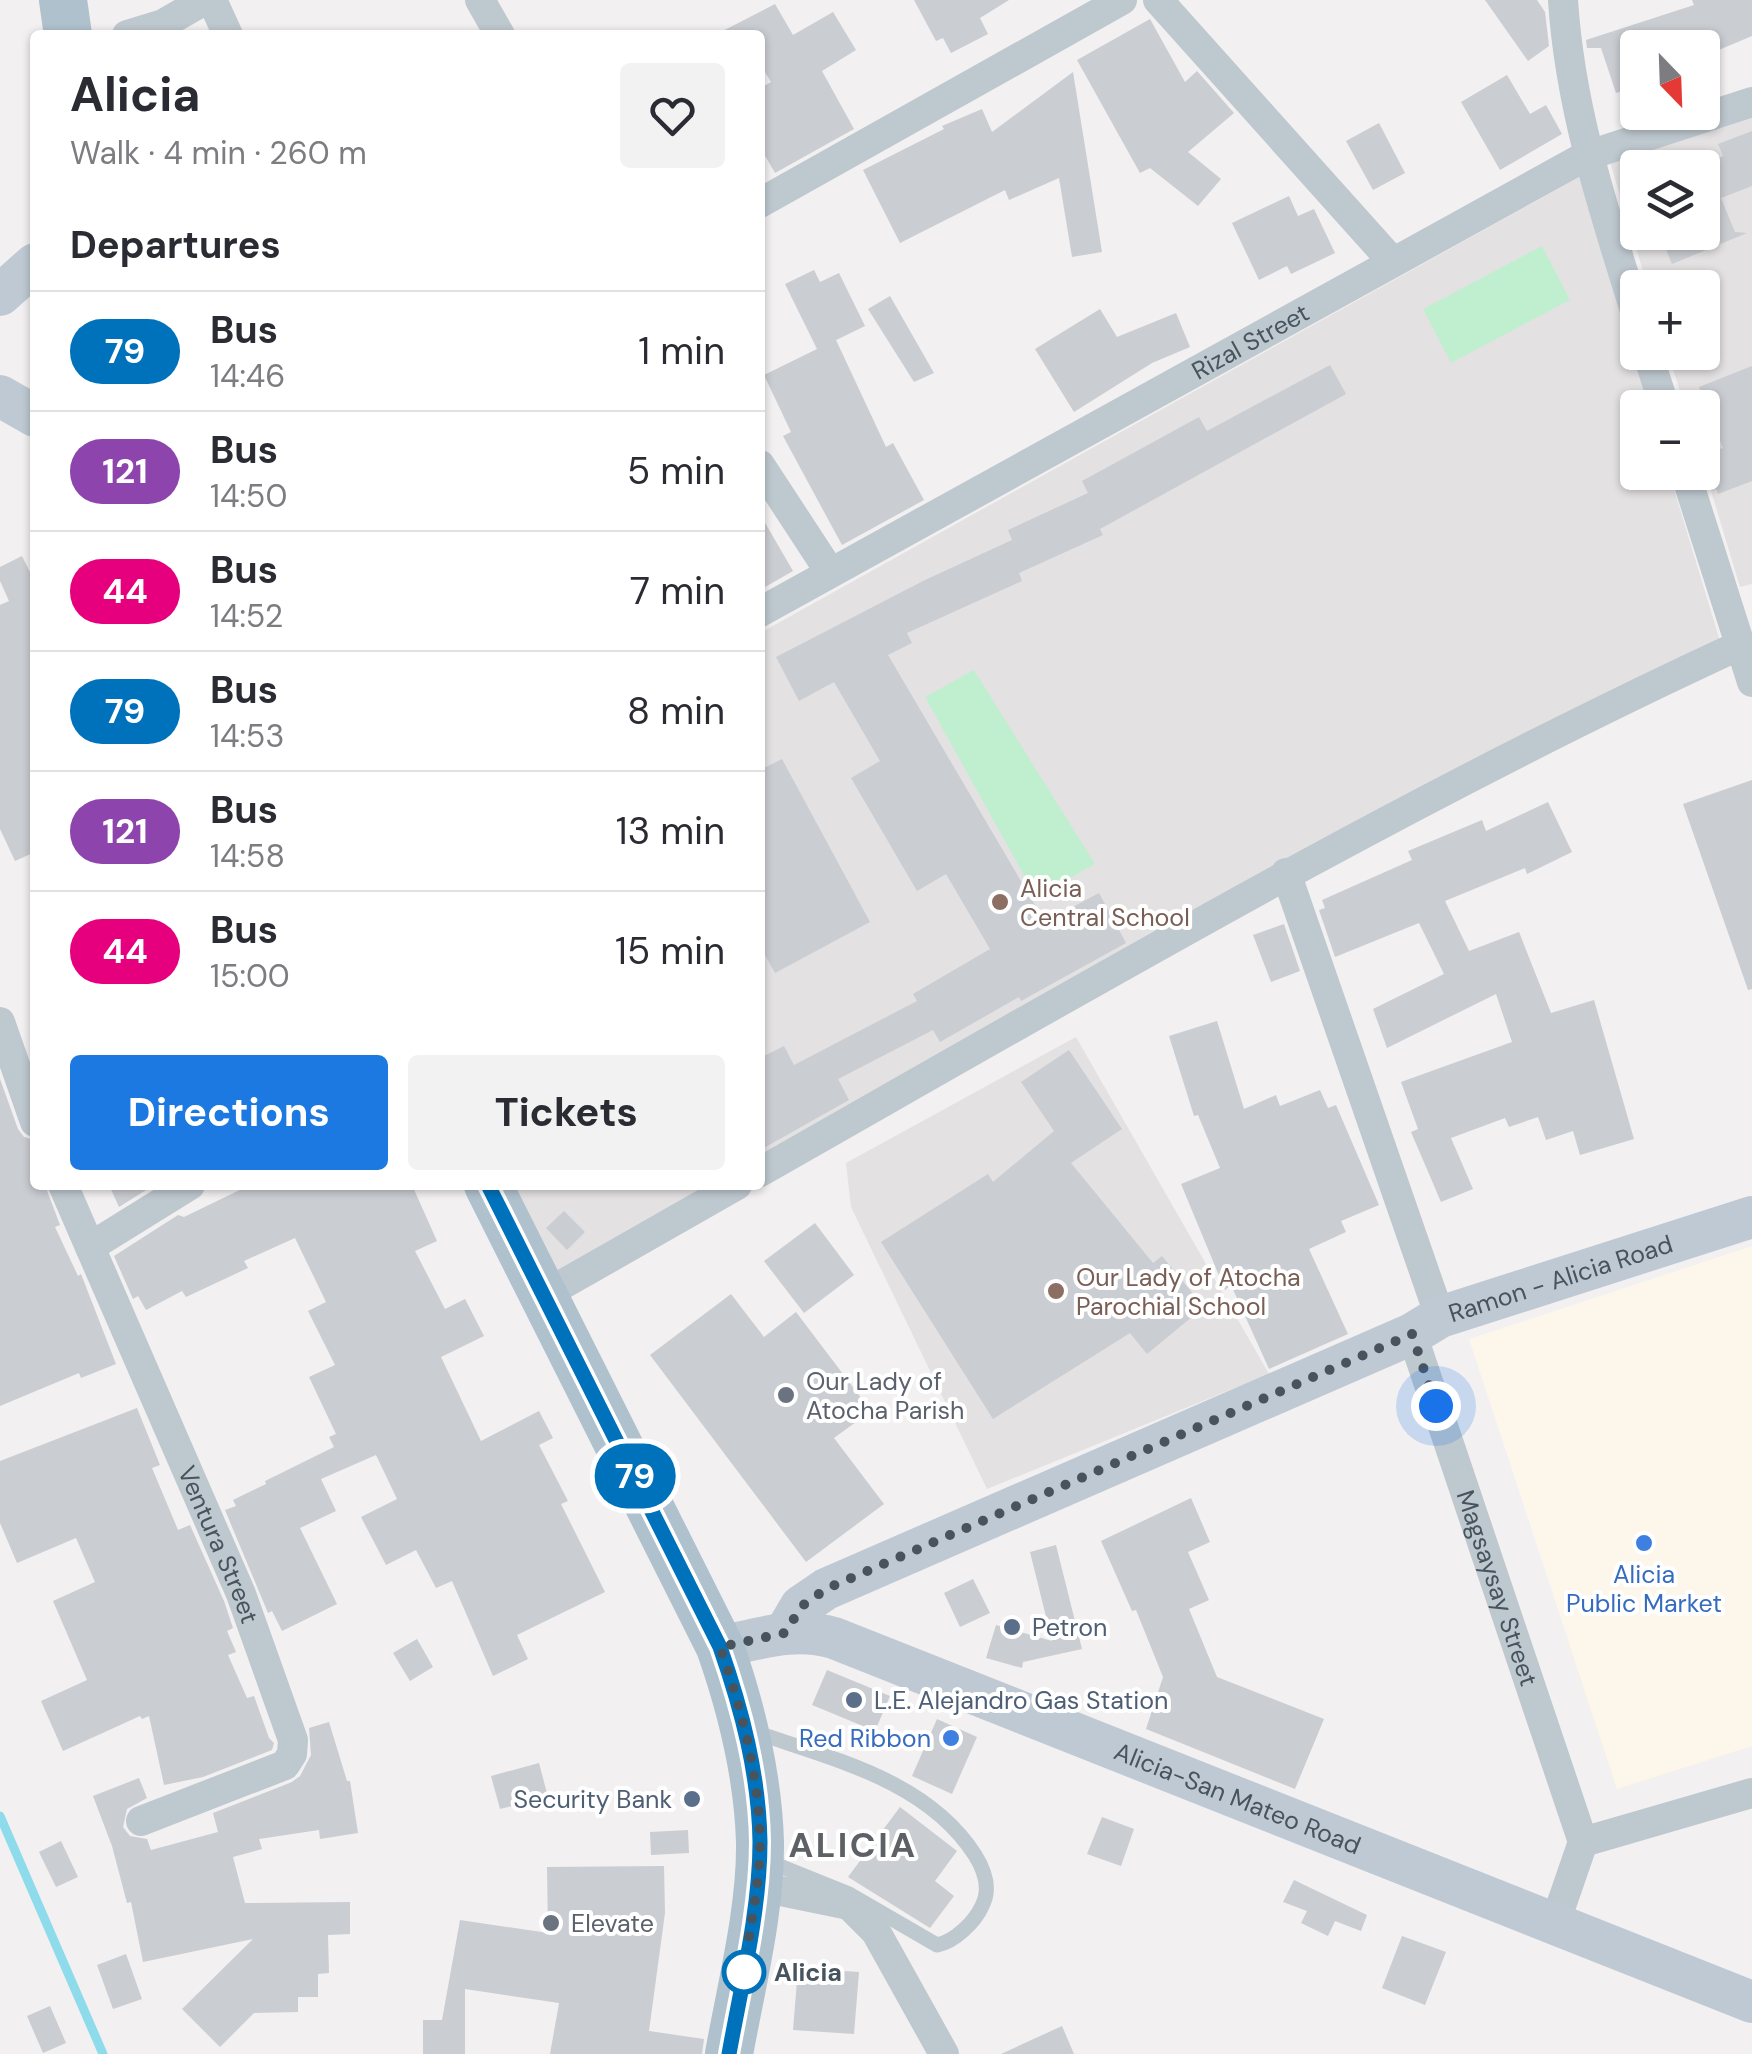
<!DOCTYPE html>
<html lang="en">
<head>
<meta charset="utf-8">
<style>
  :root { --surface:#fff; --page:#f2f2f3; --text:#2b2b33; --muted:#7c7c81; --line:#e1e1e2; --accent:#1c79e1 }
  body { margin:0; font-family:"DM Sans",sans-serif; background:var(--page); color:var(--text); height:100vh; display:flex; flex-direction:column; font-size:38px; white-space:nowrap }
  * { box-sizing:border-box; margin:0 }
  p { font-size:32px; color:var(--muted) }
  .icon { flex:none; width:55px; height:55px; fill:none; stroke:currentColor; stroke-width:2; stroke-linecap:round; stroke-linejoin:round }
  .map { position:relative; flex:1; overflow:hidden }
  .drawer { position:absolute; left:30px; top:30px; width:735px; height:1160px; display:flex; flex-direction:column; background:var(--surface); border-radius:10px; box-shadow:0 2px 8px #0004 }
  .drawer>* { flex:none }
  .badge { padding:0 20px; border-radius:32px; font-size:35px; line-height:65px }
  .needle { width:65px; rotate:157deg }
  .tools { position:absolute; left:1620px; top:30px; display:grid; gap:20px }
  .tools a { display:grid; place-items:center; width:100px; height:100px; border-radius:10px; background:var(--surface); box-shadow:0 2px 8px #0004; font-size:50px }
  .you { position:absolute; width:50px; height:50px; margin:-25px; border:8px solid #fff; border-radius:50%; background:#1a73e8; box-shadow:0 0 0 15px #1a73e833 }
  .map>.badge { position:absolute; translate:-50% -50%; box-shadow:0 0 0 5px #fff }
  h2 { padding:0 40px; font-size:38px; line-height:90px }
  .round { display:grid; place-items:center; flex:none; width:105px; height:105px; border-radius:10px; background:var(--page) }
  .headline { display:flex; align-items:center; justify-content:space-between; height:170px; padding:0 40px }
  h1 { font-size:48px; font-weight:700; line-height:75px }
  .action { display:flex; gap:20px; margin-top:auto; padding:20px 40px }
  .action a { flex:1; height:115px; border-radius:10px; background:var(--accent); color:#fff; font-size:40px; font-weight:700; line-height:115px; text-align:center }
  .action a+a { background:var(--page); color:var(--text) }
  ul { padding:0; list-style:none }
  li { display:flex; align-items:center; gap:30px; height:120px; padding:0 40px; border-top:2px solid var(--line) }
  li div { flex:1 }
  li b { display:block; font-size:38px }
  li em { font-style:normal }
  li .badge { min-width:110px; font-weight:700; text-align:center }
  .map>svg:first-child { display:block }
  .commercial { fill:#fcf6eb }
  .education { fill:#e3e1e2; fill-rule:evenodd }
  .green { fill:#c0efd0 }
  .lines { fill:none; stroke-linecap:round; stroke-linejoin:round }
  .stream { stroke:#8edbeb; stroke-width:9 }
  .building { fill:#cacdd2 }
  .service { stroke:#bec8cf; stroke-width:15 }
  .minor { stroke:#bec8cf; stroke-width:30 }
  .secondary { stroke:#bec9d3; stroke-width:42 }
  .primary { stroke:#b0c1ce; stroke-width:48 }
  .line-casing { stroke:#fff; stroke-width:22 }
  .line { stroke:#0072bc; stroke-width:15 }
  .walk { stroke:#48545d; stroke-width:10; stroke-dasharray:0 18 }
  .education-dot { fill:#8d6e63; stroke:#fff; stroke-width:4 }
  .worship-dot { fill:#6b7280; stroke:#fff; stroke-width:4 }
  .shop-dot { fill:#3f7fe0; stroke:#fff; stroke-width:4 }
  .service-dot { fill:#5c6f8a; stroke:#fff; stroke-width:4 }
  .stop-dot { fill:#fff; stroke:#0072bc; stroke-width:5 }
  .labels { text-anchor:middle; stroke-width:8; stroke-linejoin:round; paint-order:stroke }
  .street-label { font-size:25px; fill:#48545d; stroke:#fff }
  .education-label { font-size:25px; fill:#785e54; stroke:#fff; text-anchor:start }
  .worship-label { font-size:25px; fill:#5b616d; stroke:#fff; text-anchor:start }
  .shop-label { font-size:25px; fill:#366cbe; stroke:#fff }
  .service-label { font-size:25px; fill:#4e5e75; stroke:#fff; text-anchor:start }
  .stop-label { font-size:25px; font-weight:bold; fill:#48545d; stroke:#fff; text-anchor:start }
  .district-label { font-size:35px; font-weight:bold; letter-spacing:2.5px; fill:#5d6165; stroke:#fff }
</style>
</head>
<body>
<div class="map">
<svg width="1752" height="2054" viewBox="0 0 1752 2054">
  <rect width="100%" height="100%" fill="#f2f0f0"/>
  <!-- commercial -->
  <path class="commercial" d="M1752 1246V1746L1617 1789 1469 1339Z"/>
  <!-- education -->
  <g class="education">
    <path d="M1752 113V584L1740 587 1703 464 1702 408 1685 407 1668 353 1702 352V288L1648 287 1609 159ZM1638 168H1702V232H1638Z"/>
    <path d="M1581 176 1650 407 1638 408V472L1669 473 1720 641 760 1163V633Z"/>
    <path d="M1076 1037 1269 1374 987 1489 851 1207 846 1163Z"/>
    <path d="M505 1185H719L550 1277Z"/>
  </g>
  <!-- green -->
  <g class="green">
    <path d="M1542 246 1570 300 1451 363 1423 309Z"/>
    <path d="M974 670 1095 864 1036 897 925 697Z"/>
  </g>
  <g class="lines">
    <!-- stream -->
    <path class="stream" d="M0 1816 103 2054"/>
  </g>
  <!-- building -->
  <g class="building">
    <path d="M914 0H1009L980 18 988 34 951 53 943 38 936 41Z"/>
    <path d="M1485 0H1537L1545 12 1549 46 1528 61Z"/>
    <path d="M1692 0H1752V36L1714 52 1712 48H1638V86L1616 93 1601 48H1587L1586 40 1694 5Z"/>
    <path d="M775 4 793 35 833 12 856 50 822 71 854 129 775 173 760 147V88L771 82 760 64V35H715Z"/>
    <path d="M1150 19 1185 82 1197 71 1234 113 1188 152 1221 179 1198 206 1150 168 1140 173 1077 60Z"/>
    <path d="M1073 72 1102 252 1072 257 1059 178 1009 200 1005 190 900 243 863 170 944 129 942 126 982 109 992 132Z"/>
    <path d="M1507 75 1530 114 1546 105 1562 134 1500 170 1461 102Z"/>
    <path d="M1379 123 1405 173 1373 190 1346 141Z"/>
    <path d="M1752 131V186L1721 198 1735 232 1747 233 1672 264 1659 232H1702V154L1707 162 1723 156 1718 144Z"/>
    <path d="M1289 196 1298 216 1314 209 1335 253 1291 274 1287 266 1259 280 1232 223Z"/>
    <path d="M814 270 820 282 839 273 865 326 828 344 836 340 886 447 893 443 924 500 842 545 783 436 791 432 764 375 817 349 785 284Z"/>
    <path d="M890 296 934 373 914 382 868 309Z"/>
    <path d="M1100 309 1117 337 1176 313 1190 347 1152 363 1074 412 1035 349Z"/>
    <path d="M1330 365 1346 394 1100 529 1103 535 1019 573 1022 581 907 633 912 643 888 655 1045 922 1099 893 1126 943 1021 1001 1019 997 940 1042 933 1030 838 1079 849 1100 760 1150V1058L784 1046 794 1065 917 1001 913 994 990 949 946 874 917 891 851 778 880 761 834 682 799 701 776 657 925 580 1012 540 1008 530 1088 493 1082 481 1199 417 1207 431Z"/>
    <path d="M1752 366V481L1718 494 1703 455 1723 448 1699 387Z"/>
    <path d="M760 514 793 571 760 590Z"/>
    <path d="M22 556 35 582V852L15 861 0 829V605L9 601 0 581V567Z"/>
    <path d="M782 759 870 922 775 973 760 946V770Z"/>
    <path d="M1752 780V989L1748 990 1683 804Z"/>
    <path d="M1548 802 1572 852 1527 874 1525 868 1445 901 1469 951 1519 932 1551 1013 1594 1000 1634 1139 1580 1155 1573 1131 1546 1140 1538 1117 1509 1127 1505 1118 1451 1138 1473 1189 1441 1202 1411 1132 1418 1129 1401 1082 1512 1042 1496 994 1387 1048 1373 1009 1444 974 1419 923 1335 957 1319 910 1325 908 1322 900 1412 860 1408 851 1482 820 1486 831Z"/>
    <path d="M1284 924 1300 971 1271 982 1253 935Z"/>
    <path d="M1217 1021 1244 1109 1276 1095 1280 1106 1320 1090 1328 1108 1336 1105 1379 1205 1341 1221 1346 1232 1309 1249 1348 1334 1269 1369 1231 1285 1225 1290 1181 1184 1220 1168 1198 1115 1194 1116 1169 1036Z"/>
    <path d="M1069 1050 1122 1129 1071 1163 1153 1263 1162 1256 1204 1307 1147 1354 1130 1333 993 1419 881 1242 988 1174 993 1182 1054 1131 1021 1082Z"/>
    <path d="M0 1079 18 1129 24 1137 35 1140V1185H45L60 1225 55 1227 78 1276 81 1274 116 1364 81 1378 79 1373 0 1406Z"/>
    <path d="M109 1185H154L119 1207Z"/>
    <path d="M250 1185H412L437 1241 415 1251 445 1309 465 1299 484 1336 441 1357 481 1441 539 1411 553 1438 539 1445 568 1501 561 1504 605 1592 517 1635 528 1659 493 1676 452 1581 436 1588 416 1550 386 1565 361 1517 397 1499 376 1455 321 1479 336 1511 300 1528 337 1604 282 1631 272 1611 268 1613 225 1510 236 1506 233 1500 266 1484 265 1481 334 1447 329 1437 336 1434 309 1377 335 1365 308 1311 326 1302 295 1238 244 1261 248 1268 186 1297 182 1291 146 1310 138 1296 133 1299 114 1256 178 1215 184 1217Z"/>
    <path d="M564 1211 585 1232 567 1250 546 1228Z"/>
    <path d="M815 1223 854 1275 804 1313 764 1261Z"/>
    <path d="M731 1294 764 1337 796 1312 871 1411 834 1438 884 1504 806 1562 650 1355Z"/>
    <path d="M137 1408 160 1465 152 1468 178 1530 190 1525 224 1601 233 1628 227 1631 236 1652 228 1655 247 1698 254 1696 269 1738 274 1743 272 1750 203 1777 164 1785 149 1716 142 1719 140 1716 63 1751 41 1701 87 1680 53 1601 95 1582 76 1538 17 1563 0 1523V1461Z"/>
    <path d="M1191 1498 1210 1542 1188 1552 1209 1600 1189 1609 1217 1677 1324 1719 1295 1789 1146 1729 1163 1677 1136 1610 1132 1611 1101 1541Z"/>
    <path d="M1056 1545 1082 1649 1023 1662 1022 1668 986 1658 996 1625 1052 1641 1030 1552Z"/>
    <path d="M973 1579 990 1613 960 1627 944 1593Z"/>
    <path d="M417 1639 433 1667 410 1681 393 1653Z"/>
    <path d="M827 1670 890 1696 875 1731 812 1705Z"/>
    <path d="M937 1719 977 1737 952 1794 912 1776Z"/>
    <path d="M329 1722 347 1781H350L358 1833 320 1839 319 1830 259 1839 262 1849 233 1857 245 1903 350 1902V1934L328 1935 329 1973 318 1974V1997H298V2012L254 2013 220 2047 182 2009 253 1939 143 1962 131 1902 127 1903 112 1846 93 1796 139 1778 147 1798 127 1809 123 1827 130 1836 147 1839 151 1850 218 1832 213 1813 292 1782 300 1776 311 1755 309 1728Z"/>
    <path d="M539 1763 548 1797 500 1809 491 1776Z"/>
    <path d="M900 1807 957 1851 935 1881 954 1896 930 1928 848 1877Z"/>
    <path d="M1102 1817 1134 1829 1121 1866 1087 1854Z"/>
    <path d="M688 1830 689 1853 651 1855 650 1832Z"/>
    <path d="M61 1841 78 1877 56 1887 39 1852Z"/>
    <path d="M664 1866 665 1913 649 2031 704 2039 702 2054H550L559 2003 465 1989V2054H423V2020H442L460 1920 548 1933 547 1867Z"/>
    <path d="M1294 1880 1367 1915 1361 1931 1335 1921 1328 1936 1301 1923 1307 1911 1283 1902Z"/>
    <path d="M1402 1936 1446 1952 1425 2005 1382 1988Z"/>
    <path d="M126 1954 142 1999 113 2009 97 1965Z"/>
    <path d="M798 1968 859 1972 854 2034 793 2030Z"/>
    <path d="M50 2006 66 2043 43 2053 27 2016Z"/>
    <path d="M1062 2026 1074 2054H1001Z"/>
  </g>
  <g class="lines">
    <!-- service -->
    <path class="service" d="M752 1731C832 1759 927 1780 975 1855 985 1871 991 1889 982 1906 975 1922 954 1942 937 1945L849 1894 767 1861"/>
    <!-- minor -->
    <g class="minor">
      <path d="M212 0 228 35"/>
      <path d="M480 0 500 35"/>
      <path d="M1158 0 1392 261"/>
      <path d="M1563 0C1570 111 1605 214 1638 320"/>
      <path d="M127 35 163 24 205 0"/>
      <path d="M760 203 1122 0"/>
      <path d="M1647 352 1665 408"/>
      <path d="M760 465 830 572"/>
      <path d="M1685 472 1752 682"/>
      <path id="s1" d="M760 612 1586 156 1752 102"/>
      <path d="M1286 873 1440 1317"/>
      <path d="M0 1022 35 1122"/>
      <path d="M760 1172C1082 989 1402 801 1738 646"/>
      <path id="s2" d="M63 1185 241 1594 293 1740 292 1754 285 1765 141 1821"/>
      <path d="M90 1247 190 1185"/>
      <path d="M544 1295 737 1185"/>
      <path id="s3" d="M1412 1334 1583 1842"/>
      <path d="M756 1886 849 1905 876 1932 944 2054"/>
      <path d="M1555 1923 1583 1842 1752 1793"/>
    </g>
    <!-- secondary -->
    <g class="secondary">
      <path d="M0 295 35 264"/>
      <path d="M0 396 35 416"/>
      <path id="s4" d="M785 1633 801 1606 826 1589 1412 1334 1440 1317 1752 1217"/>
      <path id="s5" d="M720 1647C759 1639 795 1626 834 1638L1752 2002"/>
    </g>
    <!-- primary -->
    <g class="primary">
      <path d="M63 0 68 35"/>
      <path d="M488 1185 720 1647C742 1710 758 1775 760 1842 761 1910 741 1987 729 2054"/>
    </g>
  </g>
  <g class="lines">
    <!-- line casing -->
    <g class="line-casing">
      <path id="line" d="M488 1185 720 1647C742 1710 759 1775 760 1842 760 1910 741 1987 729 2054"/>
    </g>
    <!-- line -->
    <use href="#line" class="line"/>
    <!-- walk -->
    <path class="walk" d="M744 1972C749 1929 760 1886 760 1842 759 1775 742 1710 720 1647L785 1633 802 1606 826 1589 1412 1334 1436 1406"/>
  </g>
  <!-- markers -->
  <g class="education-dot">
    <circle cx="1000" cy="902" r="10"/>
    <circle cx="1056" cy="1291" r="10"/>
  </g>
  <g class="worship-dot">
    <circle cx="786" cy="1395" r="10"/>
    <circle cx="551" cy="1923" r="10"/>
  </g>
  <g class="shop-dot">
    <circle cx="1644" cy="1543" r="10"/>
    <circle cx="951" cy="1738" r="10"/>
  </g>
  <g class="service-dot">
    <circle cx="1012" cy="1627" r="10"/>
    <circle cx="854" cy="1700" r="10"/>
    <circle cx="692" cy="1799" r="10"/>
  </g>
  <circle class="stop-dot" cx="744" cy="1972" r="20"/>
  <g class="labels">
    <!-- street labels -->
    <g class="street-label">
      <text dy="9" stroke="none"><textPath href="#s1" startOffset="560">Rizal Street</textPath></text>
      <text dy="9" stroke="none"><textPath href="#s4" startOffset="860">Ramon - Alicia Road</textPath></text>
      <text dy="9" stroke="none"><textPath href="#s2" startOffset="392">Ventura Street</textPath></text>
      <text dy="9" stroke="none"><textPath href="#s3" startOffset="268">Magsaysay Street</textPath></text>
      <text dy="9" stroke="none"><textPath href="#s5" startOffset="550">Alicia-San Mateo Road</textPath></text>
    </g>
    <!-- education labels -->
    <g class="education-label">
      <text x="1020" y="897">Alicia<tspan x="1020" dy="29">Central School</tspan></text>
      <text x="1076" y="1286">Our Lady of Atocha<tspan x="1076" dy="29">Parochial School</tspan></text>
    </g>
    <!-- worship labels -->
    <g class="worship-label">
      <text x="806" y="1390">Our Lady of<tspan x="806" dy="29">Atocha Parish</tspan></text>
      <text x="571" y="1932">Elevate</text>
    </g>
    <!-- shop labels -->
    <g class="shop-label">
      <text x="1644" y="1583">Alicia<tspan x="1644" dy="29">Public Market</tspan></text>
      <text x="931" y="1747" text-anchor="end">Red Ribbon</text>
    </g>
    <!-- service labels -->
    <g class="service-label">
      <text x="1032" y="1636">Petron</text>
      <text x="874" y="1709">L.E. Alejandro Gas Station</text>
      <text x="672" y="1808" text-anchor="end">Security Bank</text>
    </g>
    <!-- stop labels -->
    <g class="stop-label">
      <text x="774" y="1981">Alicia</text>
    </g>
    <!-- district labels -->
    <g class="district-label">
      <text x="853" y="1857">ALICIA</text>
    </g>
  </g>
</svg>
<div class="tools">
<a><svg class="needle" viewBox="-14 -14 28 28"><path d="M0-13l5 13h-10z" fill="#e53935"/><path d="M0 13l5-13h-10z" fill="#7c7c81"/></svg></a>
<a><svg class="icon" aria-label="layers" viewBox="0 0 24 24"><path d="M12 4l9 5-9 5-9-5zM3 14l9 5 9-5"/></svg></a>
<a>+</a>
<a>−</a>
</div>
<div class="you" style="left:1436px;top:1406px"></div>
<b class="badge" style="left:635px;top:1476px;background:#0072bc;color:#fff">79</b>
<section class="drawer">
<div class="headline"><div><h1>Alicia</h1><p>Walk · 4 min · 260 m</p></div><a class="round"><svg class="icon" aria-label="heart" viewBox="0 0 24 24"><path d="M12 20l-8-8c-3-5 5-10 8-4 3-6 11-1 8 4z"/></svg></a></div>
<h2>Departures</h2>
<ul>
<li><span class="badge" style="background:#0072bc;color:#fff">79</span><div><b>Bus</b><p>14:46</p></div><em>1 min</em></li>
<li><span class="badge" style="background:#8e44ad;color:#fff">121</span><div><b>Bus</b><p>14:50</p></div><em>5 min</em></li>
<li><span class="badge" style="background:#e6007e;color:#fff">44</span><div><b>Bus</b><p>14:52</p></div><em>7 min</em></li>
<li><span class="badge" style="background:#0072bc;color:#fff">79</span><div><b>Bus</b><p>14:53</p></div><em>8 min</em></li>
<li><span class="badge" style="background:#8e44ad;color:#fff">121</span><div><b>Bus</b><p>14:58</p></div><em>13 min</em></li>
<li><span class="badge" style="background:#e6007e;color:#fff">44</span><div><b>Bus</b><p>15:00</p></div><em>15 min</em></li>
</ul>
<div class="action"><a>Directions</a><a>Tickets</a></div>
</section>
</div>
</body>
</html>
